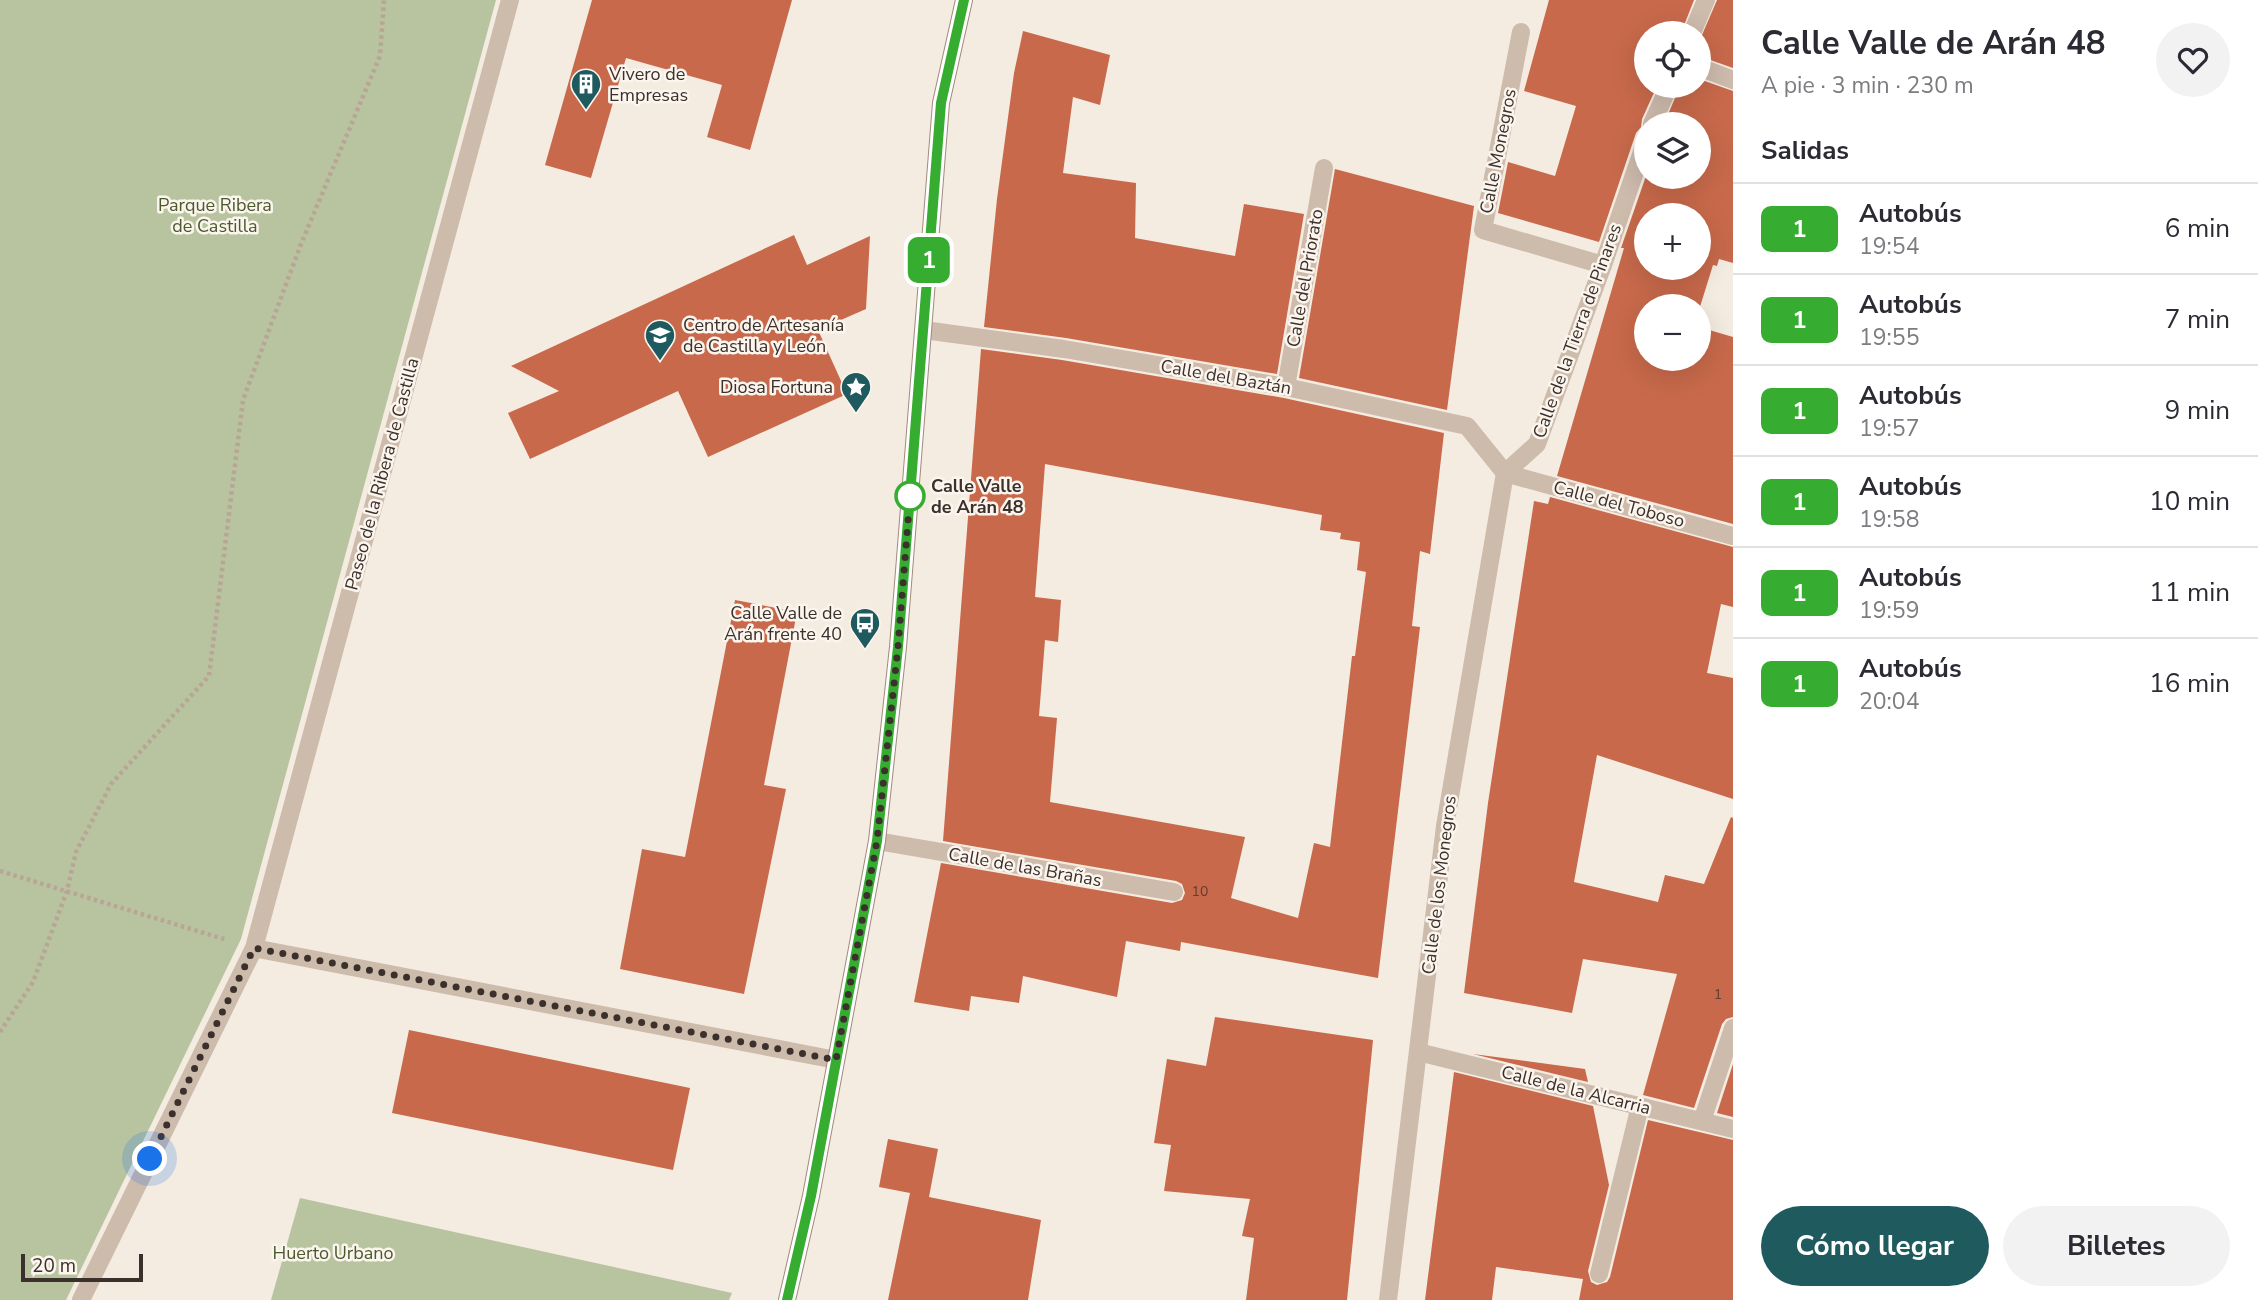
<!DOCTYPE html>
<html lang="es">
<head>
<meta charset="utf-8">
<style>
  :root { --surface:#fff; --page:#f2f2f3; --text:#2b2b33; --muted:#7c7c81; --line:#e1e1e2; --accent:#1f5a5e }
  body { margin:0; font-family:"Nunito Sans",sans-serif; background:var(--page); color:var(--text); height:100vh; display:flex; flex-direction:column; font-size:26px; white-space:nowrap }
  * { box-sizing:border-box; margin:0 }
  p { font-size:23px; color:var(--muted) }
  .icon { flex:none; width:38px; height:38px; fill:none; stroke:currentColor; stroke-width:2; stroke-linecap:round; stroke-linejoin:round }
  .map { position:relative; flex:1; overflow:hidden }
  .drawer { display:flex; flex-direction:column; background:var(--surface); width:525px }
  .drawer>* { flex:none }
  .badge { padding:0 14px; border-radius:10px; font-size:24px; line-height:46px }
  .buttons { position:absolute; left:1634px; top:21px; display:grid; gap:14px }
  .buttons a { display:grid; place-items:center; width:77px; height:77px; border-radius:50%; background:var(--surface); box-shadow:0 7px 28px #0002; font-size:35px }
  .scale { position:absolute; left:21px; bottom:18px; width:122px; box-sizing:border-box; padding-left:7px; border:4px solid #3b302b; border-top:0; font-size:19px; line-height:24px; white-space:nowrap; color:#3b302b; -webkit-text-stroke:5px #fbf5ee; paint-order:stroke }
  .you { position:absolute; width:35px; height:35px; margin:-18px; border:5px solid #fff; border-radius:50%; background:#1a73e8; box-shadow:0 0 0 10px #1a73e833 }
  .map>.badge { position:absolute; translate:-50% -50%; box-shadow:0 0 0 4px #fff }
  h2 { padding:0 28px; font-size:26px; line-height:63px }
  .round { display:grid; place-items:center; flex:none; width:74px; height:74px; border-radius:37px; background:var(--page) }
  .summary { display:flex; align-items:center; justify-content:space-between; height:119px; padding:0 28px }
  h1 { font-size:33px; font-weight:700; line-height:52px }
  .primary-button { display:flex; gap:14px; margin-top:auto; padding:14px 28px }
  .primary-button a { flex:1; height:80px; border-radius:42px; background:var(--accent); color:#fff; font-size:28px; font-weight:700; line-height:80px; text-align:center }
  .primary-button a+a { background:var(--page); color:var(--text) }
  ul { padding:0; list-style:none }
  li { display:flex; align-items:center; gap:21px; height:91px; padding:0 28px; border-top:2px solid var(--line) }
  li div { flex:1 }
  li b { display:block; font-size:26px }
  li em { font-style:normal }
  li .badge { min-width:77px; font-weight:700; text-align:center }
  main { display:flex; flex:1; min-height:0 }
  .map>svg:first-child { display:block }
  .green { fill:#b8c4a0 }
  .building { fill:#c8694b; fill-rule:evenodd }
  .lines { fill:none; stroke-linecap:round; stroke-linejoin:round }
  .path { stroke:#b9a596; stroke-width:4.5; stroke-dasharray:3.5 3.5; stroke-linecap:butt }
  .street { stroke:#cdbbac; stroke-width:18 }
  .secondary { stroke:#a18a7d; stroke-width:18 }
  .line-casing { stroke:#fff; stroke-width:16 }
  .line { stroke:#36ad30; stroke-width:10 }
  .walk { stroke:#3b302b; stroke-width:7; stroke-dasharray:0 12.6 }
  .stop-dot { fill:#fff; stroke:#36ad30; stroke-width:3.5 }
  .labels { text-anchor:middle; stroke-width:5; stroke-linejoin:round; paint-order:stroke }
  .number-label { font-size:14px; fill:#5e3e33 }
  .poi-label { font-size:18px; fill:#3b302b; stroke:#fbf5ee; text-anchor:start }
  .street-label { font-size:18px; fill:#3b302b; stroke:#fbf5ee }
  .park-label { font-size:18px; fill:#4a5a2e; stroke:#fbf5ee }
  .stop-label { font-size:18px; font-weight:bold; fill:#3b302b; stroke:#fbf5ee; text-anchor:start }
</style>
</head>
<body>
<main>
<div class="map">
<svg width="1733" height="1300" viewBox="0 0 1733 1300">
  <rect width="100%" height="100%" fill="#f4ebe1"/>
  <!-- green -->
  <g class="green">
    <path d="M0 0H496L241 939 66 1300H0Z"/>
    <path d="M300 1198 732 1293 729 1300H271Z"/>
  </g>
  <!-- building -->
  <g class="building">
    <path d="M592 0H792L750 150 707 137 722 85 626 58 591 178 545 165Z"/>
    <path d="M1549 0H1694L1681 33H1647V86H1657L1642 119 1641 127 1636 133 1599 242 1498 213 1508 162 1555 176 1576 106 1524 91Z"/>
    <path d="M1717 0H1733V68L1699 56V42Z"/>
    <path d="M1023 31 1110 55 1100 105 1073 97 1063 173 1136 183 1135 238 1235 256 1244 204 1304 214 1277 374 1066 338 984 327 997 199 1014 73Z"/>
    <path d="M1699 79 1733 91V263L1719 259 1717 266 1713 265 1699 310V306H1647V359H1699V327L1733 337V524L1557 476 1624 248H1621L1647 173V177H1699V124H1664L1680 86H1699ZM1647 215H1699V268H1647Z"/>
    <path d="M1335 169 1474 206 1447 410 1299 378Z"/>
    <path d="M794 235 807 265 870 236 866 309 818 330 847 394 708 457 678 391 530 459 508 413 559 391 511 366Z"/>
    <path d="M981 349 1062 360 1284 398 1444 433 1430 554 1420 551 1412 626 1420 627 1378 978 1181 942 1180 951 1126 941 1117 997 1023 976 1019 1003 971 996 969 1011 914 1002 941 863 1172 903 1182 900 1185 893 1182 884 1176 881 943 841ZM1045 464 1322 515 1320 530 1341 533 1340 539 1360 542 1357 570 1366 572 1355 656H1352L1330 847 1314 843 1298 918 1231 898 1245 837 1050 802 1057 718 1039 716 1045 640 1058 642 1061 600 1035 597Z"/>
    <path d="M1550 497 1733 547V607L1721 604 1707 673 1733 678V799L1597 755 1574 882 1658 902 1665 875 1704 884 1731 817 1733 818V1017L1726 1019 1722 1024 1694 1108 1643 1095 1677 974 1583 959 1572 1013 1464 993 1488 803 1534 501 1548 504Z"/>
    <path d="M735 600 797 612 764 785 786 789 744 994 620 969 642 849 685 857Z"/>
    <path d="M1215 1017 1373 1040 1347 1300H1246L1254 1238 1242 1236 1250 1199 1164 1191 1171 1145 1154 1143 1167 1059 1206 1066Z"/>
    <path d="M409 1030 690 1088 673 1170 392 1113Z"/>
    <path d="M1473 1054 1585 1069 1588 1082Z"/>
    <path d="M1733 1064V1117L1717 1113Z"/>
    <path d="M1454 1072 1593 1106 1609 1185 1588 1271 1591 1282 1597 1285 1607 1282 1610 1277 1648 1120 1733 1140V1300H1579L1583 1279 1496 1267 1492 1300H1425Z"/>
    <path d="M888 1139 938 1149 929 1197 1041 1220 1028 1300H888L910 1193 879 1187Z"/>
  </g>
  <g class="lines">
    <!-- path -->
    <g class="path">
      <path d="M0 871 227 940"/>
      <path d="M0 1032 33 982 67 891 76 852 111 784 209 676 243 400 301 244 380 56 384 0"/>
    </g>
    <!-- street -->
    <g class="street">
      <path d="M1521 32 1483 230 1603 265"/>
      <path d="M1692 33 1706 0"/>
      <path d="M1699 67 1733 80"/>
      <path d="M1652 124 1669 86"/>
      <path d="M924 330 1064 349 1286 387 1467 426 1505 473"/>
      <path d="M1286 387 1324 168"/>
      <path d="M1505 473 1537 444 1603 265 1647 137"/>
      <path d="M1505 473 1733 536"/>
      <path d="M877 841 1174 892"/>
      <path d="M254 948 836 1060"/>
      <path d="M1418 1052 1733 1129"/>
      <path d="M1702 1121 1733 1028"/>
      <path d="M1599 1274 1640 1106"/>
      <path d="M81 1300 254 948 510 0"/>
      <path d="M1388 1300 1445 826 1505 473"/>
    </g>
    <!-- secondary -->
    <path class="secondary" d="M787 1300 811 1196 877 841 898 647 941 103 964 0"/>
  </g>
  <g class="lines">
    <!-- line casing -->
    <g class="line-casing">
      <path id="line" d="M787 1300 811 1196 877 841 898 647 941 103 964 0"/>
    </g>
    <!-- line -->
    <use href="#line" class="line"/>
    <!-- walk -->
    <path class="walk" d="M150 1159 254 948 836 1060 877 841 898 647 910 496"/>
  </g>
  <!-- icons -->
  <defs>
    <g id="building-pin" transform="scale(1.575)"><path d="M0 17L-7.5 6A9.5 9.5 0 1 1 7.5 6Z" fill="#1f5a5e" stroke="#fbf5ee"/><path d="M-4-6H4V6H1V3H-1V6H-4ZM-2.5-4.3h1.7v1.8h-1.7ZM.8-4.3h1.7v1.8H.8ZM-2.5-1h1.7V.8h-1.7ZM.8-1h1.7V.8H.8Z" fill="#fff"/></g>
    <g id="university-pin" transform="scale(1.575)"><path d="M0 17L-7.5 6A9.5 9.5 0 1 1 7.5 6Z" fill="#1f5a5e" stroke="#fbf5ee"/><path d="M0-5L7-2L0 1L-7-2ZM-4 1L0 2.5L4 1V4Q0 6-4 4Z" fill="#fff"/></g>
    <g id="sight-pin" transform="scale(1.575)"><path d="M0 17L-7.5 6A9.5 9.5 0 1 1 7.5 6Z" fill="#1f5a5e" stroke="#fbf5ee"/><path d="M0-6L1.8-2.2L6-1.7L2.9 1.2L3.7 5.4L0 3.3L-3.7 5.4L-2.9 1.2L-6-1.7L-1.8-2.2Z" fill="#fff"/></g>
    <g id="bus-pin" transform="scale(1.575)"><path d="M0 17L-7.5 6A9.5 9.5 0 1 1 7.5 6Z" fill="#1f5a5e" stroke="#fbf5ee"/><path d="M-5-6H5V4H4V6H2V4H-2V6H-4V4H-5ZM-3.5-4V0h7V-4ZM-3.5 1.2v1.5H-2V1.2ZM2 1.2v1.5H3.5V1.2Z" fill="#fff"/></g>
  </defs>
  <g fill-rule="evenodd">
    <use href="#building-pin" x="586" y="84"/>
    <use href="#university-pin" x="660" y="335"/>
    <use href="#sight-pin" x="856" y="387"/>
    <use href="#bus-pin" x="865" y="623"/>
  </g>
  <!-- markers -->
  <circle class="stop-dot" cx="910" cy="496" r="14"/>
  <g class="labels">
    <!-- number labels -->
    <g class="number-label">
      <text x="1200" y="896">10</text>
      <text x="1718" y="999">1</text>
    </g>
    <!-- poi labels -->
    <g class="poi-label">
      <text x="609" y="80">Vivero de<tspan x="609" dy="21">Empresas</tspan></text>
      <text x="683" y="331">Centro de Artesanía<tspan x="683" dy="21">de Castilla y León</tspan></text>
      <text x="833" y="393" text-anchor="end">Diosa Fortuna</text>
      <text x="842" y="619" text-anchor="end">Calle Valle de<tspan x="842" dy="21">Arán frente 40</tspan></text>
    </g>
    <!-- street labels -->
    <g class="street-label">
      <text transform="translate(1498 151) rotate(-79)" y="6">Calle Monegros</text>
      <text transform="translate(1305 278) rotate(-80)" y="6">Calle del Priorato</text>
      <text transform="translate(1577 331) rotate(-70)" y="6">Calle de la Tierra de Pinares</text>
      <text transform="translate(1226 377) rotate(10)" y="6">Calle del Baztán</text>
      <text transform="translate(382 474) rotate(-75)" y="6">Paseo de la Ribera de Castilla</text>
      <text transform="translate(1619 504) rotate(15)" y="6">Calle del Toboso</text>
      <text transform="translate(1025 867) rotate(10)" y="6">Calle de las Brañas</text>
      <text transform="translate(1439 885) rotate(-83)" y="6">Calle de los Monegros</text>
      <text transform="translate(1576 1090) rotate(14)" y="6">Calle de la Alcarria</text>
    </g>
    <!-- park labels -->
    <g class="park-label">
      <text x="215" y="211">Parque Ribera<tspan x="215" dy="21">de Castilla</tspan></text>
      <text x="333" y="1259">Huerto Urbano</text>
    </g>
    <!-- stop labels -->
    <g class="stop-label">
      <text x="931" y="492">Calle Valle<tspan x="931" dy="21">de Arán 48</tspan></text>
    </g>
  </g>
</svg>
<div class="buttons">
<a><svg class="icon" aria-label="locate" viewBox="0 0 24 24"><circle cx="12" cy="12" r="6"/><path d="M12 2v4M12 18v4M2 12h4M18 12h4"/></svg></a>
<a><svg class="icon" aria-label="layers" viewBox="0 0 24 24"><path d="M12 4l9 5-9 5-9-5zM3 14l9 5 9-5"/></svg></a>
<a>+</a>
<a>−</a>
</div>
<div class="scale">20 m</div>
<div class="you" style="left:150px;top:1159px"></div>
<b class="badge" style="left:929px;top:260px;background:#36ad30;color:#fff">1</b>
</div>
<section class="drawer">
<div class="summary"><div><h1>Calle Valle de Arán 48</h1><p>A pie · 3 min · 230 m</p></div><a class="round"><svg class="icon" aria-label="heart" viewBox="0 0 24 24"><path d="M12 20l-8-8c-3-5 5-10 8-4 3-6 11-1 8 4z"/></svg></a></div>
<h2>Salidas</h2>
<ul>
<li><span class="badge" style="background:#36ad30;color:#fff">1</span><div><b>Autobús</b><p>19:54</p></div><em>6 min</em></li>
<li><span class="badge" style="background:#36ad30;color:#fff">1</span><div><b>Autobús</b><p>19:55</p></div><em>7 min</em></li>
<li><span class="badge" style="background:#36ad30;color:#fff">1</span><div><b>Autobús</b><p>19:57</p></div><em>9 min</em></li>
<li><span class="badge" style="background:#36ad30;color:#fff">1</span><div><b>Autobús</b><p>19:58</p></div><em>10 min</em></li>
<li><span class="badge" style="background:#36ad30;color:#fff">1</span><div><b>Autobús</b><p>19:59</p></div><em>11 min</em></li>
<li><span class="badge" style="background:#36ad30;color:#fff">1</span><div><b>Autobús</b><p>20:04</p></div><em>16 min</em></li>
</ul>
<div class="primary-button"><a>Cómo llegar</a><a>Billetes</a></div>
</section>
</main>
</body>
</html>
